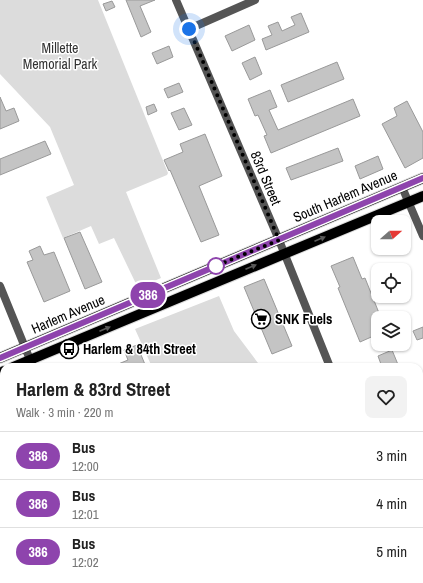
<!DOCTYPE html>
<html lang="en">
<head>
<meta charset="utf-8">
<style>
  :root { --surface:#fff; --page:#f2f2f2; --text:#222; --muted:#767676; --line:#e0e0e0 }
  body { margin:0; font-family:"Archivo Narrow",sans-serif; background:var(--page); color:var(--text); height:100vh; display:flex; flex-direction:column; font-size:15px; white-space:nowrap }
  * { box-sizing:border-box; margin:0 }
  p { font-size:13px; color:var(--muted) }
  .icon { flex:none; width:22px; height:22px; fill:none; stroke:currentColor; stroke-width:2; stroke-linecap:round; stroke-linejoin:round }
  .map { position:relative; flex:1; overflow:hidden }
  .sheet { position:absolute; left:0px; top:363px; width:423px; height:220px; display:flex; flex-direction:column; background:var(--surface); border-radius:12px 12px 0 0; box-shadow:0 1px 3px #0004 }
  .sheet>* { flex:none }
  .badge { padding:0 8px; border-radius:13px; font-size:14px; line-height:26px }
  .needle { width:26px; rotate:69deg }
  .fabs { position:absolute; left:371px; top:215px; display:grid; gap:8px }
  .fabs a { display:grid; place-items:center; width:40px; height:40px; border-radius:8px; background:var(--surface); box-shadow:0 1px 3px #0004; font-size:20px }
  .you { position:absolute; width:20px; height:20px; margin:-10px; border:3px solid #fff; border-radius:50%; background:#1a73e8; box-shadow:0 0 0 6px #1a73e833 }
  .map>.badge { position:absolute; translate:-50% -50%; box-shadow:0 0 0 2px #fff }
  .round { display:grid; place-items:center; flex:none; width:42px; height:42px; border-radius:8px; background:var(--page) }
  .overview { display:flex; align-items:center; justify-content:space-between; height:68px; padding:0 16px }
  h1 { font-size:19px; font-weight:700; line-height:30px }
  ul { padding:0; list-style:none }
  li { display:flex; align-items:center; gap:12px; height:48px; padding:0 16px; border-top:1px solid var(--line) }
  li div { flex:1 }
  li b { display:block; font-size:15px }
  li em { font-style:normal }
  li .badge { min-width:44px; font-weight:700; text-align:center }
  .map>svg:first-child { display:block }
  .green { fill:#dcdcdc }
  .building { fill:#c4c4c4; stroke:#999 }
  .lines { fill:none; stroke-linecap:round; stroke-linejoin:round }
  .primary-casing { stroke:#dbdbdb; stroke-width:12 }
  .street { stroke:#555; stroke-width:8 }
  .primary { stroke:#000; stroke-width:10 }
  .oneway { fill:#595959 }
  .line-casing { stroke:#fff; stroke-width:9 }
  .line { stroke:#8e44ad; stroke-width:6 }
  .walk { stroke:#000; stroke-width:4; stroke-dasharray:0 7.2 }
  .stop-dot { fill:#fff; stroke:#8e44ad; stroke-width:2 }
  .labels { text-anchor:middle; stroke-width:3; stroke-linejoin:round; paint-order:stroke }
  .park-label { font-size:14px; fill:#333; stroke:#fff }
  .street-label { font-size:14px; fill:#000; stroke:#fff }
  .poi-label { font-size:14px; font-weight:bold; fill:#000; stroke:#fff; text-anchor:start }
</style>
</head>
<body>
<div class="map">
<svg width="423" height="583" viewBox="0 0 423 583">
  <rect width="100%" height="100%" fill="#fff"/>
  <!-- green -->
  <g class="green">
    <path d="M0 0H98L168 173 167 175 126 192 161 278 138 288 114 238 99 244 91 226 63 238 46 197 74 185 50 127 0 74Z"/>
    <path d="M219 296 234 331 261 367H152L135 329Z"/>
    <path d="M296 579H404L406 583H299Z"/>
  </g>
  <!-- building -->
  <g class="building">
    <path d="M126 0H155L140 6 151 32 141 37Z"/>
    <path d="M112 1 115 7 106 11 103 4Z"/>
    <path d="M301 13 309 32 266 50 262 39 272 35 268 26 278 22 282 31 295 25 291 17Z"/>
    <path d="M249 25 255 40 232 51 225 36Z"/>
    <path d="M169 46 173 57 157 64 152 53Z"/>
    <path d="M255 57 262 74 250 80 242 63Z"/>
    <path d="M337 62 344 79 288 102 281 85Z"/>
    <path d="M179 83 183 92 168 98 164 89Z"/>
    <path d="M270 90 277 107 269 110 278 130 353 99 360 116 271 153 264 136 267 135 258 115 255 116 248 99Z"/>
    <path d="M0 97 6 111 14 108 19 121 0 129Z"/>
    <path d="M407 101 423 132V158L405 168 382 124 397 116 394 108Z"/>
    <path d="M154 104 157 111 148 115 146 107Z"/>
    <path d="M184 108 192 125 179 130 171 113Z"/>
    <path d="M205 134 222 176 199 186 219 235 201 242 170 170 169 171 164 160 183 152 180 144Z"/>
    <path d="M45 141 51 154 0 175V159Z"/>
    <path d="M338 148 343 161 291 180 286 168Z"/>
    <path d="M378 156 383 169 360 179 355 166Z"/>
    <path d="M80 232 102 282 85 289 64 238Z"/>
    <path d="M40 246 44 255 54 252 70 291 44 302 27 262 33 260 29 251Z"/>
    <path d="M353 257 362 279 365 278 381 318H378V334L360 342 338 288 340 287 331 266Z"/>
    <path d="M264 279 292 346 272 354 244 287Z"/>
    <path d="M423 327V338L417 340 413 331Z"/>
    <path d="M137 345 146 367H111L128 360 124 350Z"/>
    <path d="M392 350 399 367H382L378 356Z"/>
  </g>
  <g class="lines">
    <!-- primary casing -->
    <g class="primary-casing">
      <g id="primary">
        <path d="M0 358 423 178"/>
        <path d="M13 367 423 196"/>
        <path d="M0 373 4 371"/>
      </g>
    </g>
    <!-- street -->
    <g class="street">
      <path d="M176 0 279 240 330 367"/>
      <path d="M189 29 255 0"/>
      <path d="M402 187 423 236"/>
      <path d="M0 286 33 367"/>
      <path d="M419 484 423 482"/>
      <path d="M123 579 125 583"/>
      <path d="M418 579 420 583"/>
      <path d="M186 583 196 579"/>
    </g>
    <!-- primary -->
    <use href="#primary" class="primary"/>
  </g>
  <!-- one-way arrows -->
  <defs><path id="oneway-solid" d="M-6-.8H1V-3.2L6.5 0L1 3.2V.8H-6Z"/></defs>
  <g class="oneway">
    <use href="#oneway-solid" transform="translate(320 239) rotate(-23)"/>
    <use href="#oneway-solid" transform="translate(251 267) rotate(-23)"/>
    <use href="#oneway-solid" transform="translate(105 329) rotate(-23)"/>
  </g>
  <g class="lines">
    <!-- line casing -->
    <g class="line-casing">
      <path id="line" d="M0 358 423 178"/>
    </g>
    <!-- line -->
    <use href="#line" class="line"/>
    <!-- walk -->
    <path class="walk" d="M189 29 279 240 216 266"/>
  </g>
  <!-- icons -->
  <defs>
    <g id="supermarket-ring" transform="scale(1)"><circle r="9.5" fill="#fff" stroke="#000" stroke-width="1.5"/><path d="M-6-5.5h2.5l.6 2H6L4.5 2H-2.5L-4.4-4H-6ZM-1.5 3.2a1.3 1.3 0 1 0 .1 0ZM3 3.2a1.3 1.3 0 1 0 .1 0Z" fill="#000"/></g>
    <g id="bus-ring" transform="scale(1)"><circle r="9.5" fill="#fff" stroke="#000" stroke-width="1.5"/><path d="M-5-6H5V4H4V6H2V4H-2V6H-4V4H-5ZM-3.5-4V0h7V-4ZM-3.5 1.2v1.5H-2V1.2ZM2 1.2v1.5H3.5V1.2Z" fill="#000"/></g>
  </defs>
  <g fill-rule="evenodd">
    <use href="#supermarket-ring" x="261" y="319"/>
    <use href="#bus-ring" x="69" y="349"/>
  </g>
  <!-- markers -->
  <circle class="stop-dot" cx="216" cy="266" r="8"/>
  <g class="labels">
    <!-- park labels -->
    <g class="park-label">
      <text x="60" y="53">Millette<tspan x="60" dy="16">Memorial Park</tspan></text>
    </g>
    <!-- street labels -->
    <g class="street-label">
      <text transform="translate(266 178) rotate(67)" y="5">83rd Street</text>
      <text transform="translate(345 196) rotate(-23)" y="5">South Harlem Avenue</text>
      <text transform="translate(68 314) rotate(-23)" y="5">Harlem Avenue</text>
    </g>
    <!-- poi labels -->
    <g class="poi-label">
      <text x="275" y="324">SNK Fuels</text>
      <text x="83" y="354">Harlem &amp; 84th Street</text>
    </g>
  </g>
</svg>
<div class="fabs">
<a><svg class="needle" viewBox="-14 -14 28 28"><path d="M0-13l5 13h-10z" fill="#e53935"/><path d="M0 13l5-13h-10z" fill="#767676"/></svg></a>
<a><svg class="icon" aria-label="locate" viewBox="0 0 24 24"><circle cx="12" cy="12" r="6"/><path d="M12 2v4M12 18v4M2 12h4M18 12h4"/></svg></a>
<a><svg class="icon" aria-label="layers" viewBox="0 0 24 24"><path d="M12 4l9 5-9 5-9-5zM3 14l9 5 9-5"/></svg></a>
</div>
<div class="you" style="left:189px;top:29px"></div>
<b class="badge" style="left:148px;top:295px;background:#8e44ad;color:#fff">386</b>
<section class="sheet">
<div class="overview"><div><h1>Harlem &amp; 83rd Street</h1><p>Walk · 3 min · 220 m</p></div><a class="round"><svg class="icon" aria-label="heart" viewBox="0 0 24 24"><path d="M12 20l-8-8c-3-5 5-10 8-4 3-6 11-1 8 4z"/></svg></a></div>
<ul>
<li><span class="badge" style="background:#8e44ad;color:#fff">386</span><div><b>Bus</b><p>12:00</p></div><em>3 min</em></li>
<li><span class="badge" style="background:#8e44ad;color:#fff">386</span><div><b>Bus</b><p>12:01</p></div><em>4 min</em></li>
<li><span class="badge" style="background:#8e44ad;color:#fff">386</span><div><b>Bus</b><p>12:02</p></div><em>5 min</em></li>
</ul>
</section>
</div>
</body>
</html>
